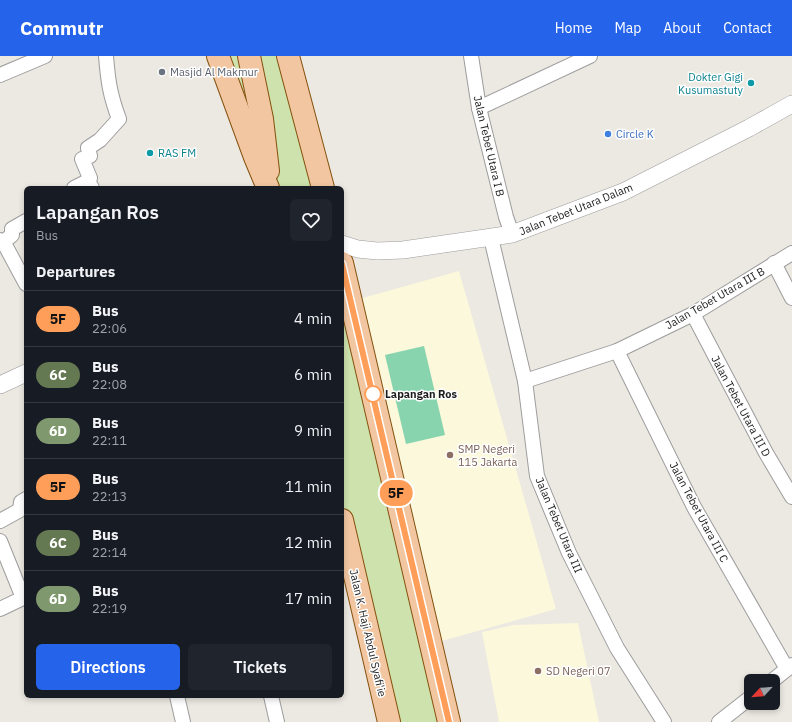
<!DOCTYPE html>
<html lang="en">
<head>
<meta charset="utf-8">
<style>
  :root { --surface:#171b24; --page:#20242c; --text:#f1f3f6; --muted:#9ea1a6; --line:#363941; --accent:#2563eb }
  body { margin:0; font-family:"IBM Plex Sans",sans-serif; background:var(--page); color:var(--text); height:100vh; display:flex; flex-direction:column; font-size:15px; white-space:nowrap }
  * { box-sizing:border-box; margin:0 }
  p { font-size:13px; color:var(--muted) }
  .icon { flex:none; width:22px; height:22px; fill:none; stroke:currentColor; stroke-width:2; stroke-linecap:round; stroke-linejoin:round }
  .map { position:relative; flex:1; overflow:hidden }
  .details { position:absolute; left:24px; top:130px; width:320px; height:512px; display:flex; flex-direction:column; background:var(--surface); border-radius:6px; box-shadow:0 2px 6px #0003 }
  .details>* { flex:none }
  .badge { padding:0 8px; border-radius:13px; font-size:14px; line-height:26px }
  .needle { width:26px; rotate:244deg }
  .controls { position:absolute; left:744px; top:618px; display:grid; gap:8px }
  .controls a { display:grid; place-items:center; width:36px; height:36px; border-radius:6px; background:var(--surface); box-shadow:0 2px 6px #0003; font-size:20px }
  .map>.badge { position:absolute; translate:-50% -50%; box-shadow:0 0 0 2px #fff }
  h2 { padding:0 12px; font-size:15px; line-height:36px }
  .round { display:grid; place-items:center; flex:none; width:42px; height:42px; border-radius:6px; background:var(--page) }
  .head { display:flex; align-items:center; justify-content:space-between; height:68px; padding:0 12px }
  h1 { font-size:19px; font-weight:600; line-height:30px }
  .primary-button { display:flex; gap:8px; margin-top:auto; padding:8px 12px }
  .primary-button a { flex:1; height:46px; border-radius:6px; background:var(--accent); color:#fff; font-size:16px; font-weight:600; line-height:46px; text-align:center }
  .primary-button a+a { background:var(--page); color:var(--text) }
  ul { padding:0; list-style:none }
  li { display:flex; align-items:center; gap:12px; height:56px; padding:0 12px; border-top:1px solid var(--line) }
  li div { flex:1 }
  li b { display:block; font-size:15px }
  li em { font-style:normal }
  li .badge { min-width:44px; font-weight:700; text-align:center }
  header { display:flex; align-items:center; gap:24px; box-sizing:border-box; height:56px; padding:0 20px; background:var(--accent); color:#fff }
  header strong { font-size:19px }
  nav { display:flex; gap:22px; margin-inline-start:auto; font-size:14px }
  .map>svg:first-child { display:block }
  .education { fill:#fbf8dc }
  .grass { fill:#cde2ac }
  .pitch { fill:#87d4ae }
  .lines { fill:none; stroke-linecap:round; stroke-linejoin:round }
  .minor-casing { stroke:#9d9d9d; stroke-width:16 }
  .tertiary-casing { stroke:#9d9d9d; stroke-width:18 }
  .primary-casing { stroke:#85510e; stroke-width:24 }
  .minor { stroke:#fff; stroke-width:14 }
  .tertiary { stroke:#fff; stroke-width:17 }
  .primary { stroke:#f2c6a1; stroke-width:22 }
  .line-casing { stroke:#fff; stroke-width:9 }
  .line { stroke:#ff9e59; stroke-width:6 }
  .worship-dot { fill:#6b7280; stroke:#fff; stroke-width:1.5 }
  .culture-dot { fill:#0f9aa8; stroke:#fff; stroke-width:1.5 }
  .shop-dot { fill:#3f7fe0; stroke:#fff; stroke-width:1.5 }
  .stop-dot { fill:#fff; stroke:#ff9e59; stroke-width:2 }
  .education-dot { fill:#8d6e63; stroke:#fff; stroke-width:1.5 }
  .labels { text-anchor:middle; stroke-width:3; stroke-linejoin:round; paint-order:stroke }
  .worship-label { font-size:11px; fill:#5b616d; stroke:#fff; text-anchor:start }
  .culture-label { font-size:11px; fill:#0d838f; stroke:#fff; text-anchor:end }
  .shop-label { font-size:11px; fill:#366cbe; stroke:#fff; text-anchor:start }
  .street-label { font-size:11px; fill:#1c1c1c; stroke:#fff }
  .stop-label { font-size:11px; font-weight:bold; fill:#1c1c1c; stroke:#fff; text-anchor:start }
  .education-label { font-size:11px; fill:#785e54; stroke:#fff; text-anchor:start }
</style>
</head>
<body>
<header>
<strong>Commutr</strong>
<nav><a>Home</a><a>Map</a><a>About</a><a>Contact</a></nav>
</header>
<div class="map">
<svg width="792" height="666" viewBox="0 0 792 666">
  <rect width="100%" height="100%" fill="#ece8e2"/>
  <!-- education -->
  <g class="education">
    <path d="M459 215 556 553 431 588 352 245Z"/>
    <path d="M578 567 599 666H499L482 576 513 569Z"/>
  </g>
  <!-- grass -->
  <g class="grass">
    <path d="M218 0H288L323 132H268Z"/>
    <path d="M342 208 449 666H388L342 464Z"/>
  </g>
  <!-- pitch -->
  <path class="pitch" d="M424 290 445 379 406 388 385 299Z"/>
  <g class="lines">
    <!-- minor casing -->
    <g class="minor-casing">
      <g id="minor">
        <path d="M471 0 479 52 506 161 512 178"/>
        <path d="M0 19 45 0"/>
        <path d="M479 52 590 0"/>
        <path d="M88 125 90 122 82 103 90 100 88 92 100 84 119 63C110 39 108 25 106 0"/>
        <path d="M74 132 88 125 92 132"/>
        <path d="M491 182 525 325 537 420 569 497 617 592 664 666"/>
        <path d="M0 184 2 187 12 179V173L26 165"/>
        <path d="M4 187 26 228"/>
        <path d="M774 207 792 242"/>
        <path d="M693 258 766 397 792 441"/>
        <path d="M617 295 694 451 787 613"/>
        <path d="M525 325 617 295 693 258 792 197"/>
        <path d="M0 465 20 454 21 446 26 443"/>
        <path d="M0 485 23 542 0 553"/>
        <path d="M772 625 792 609"/>
        <path d="M177 640 183 666"/>
        <path d="M271 640 277 666"/>
        <path d="M719 666 751 641"/>
      </g>
    </g>
    <!-- tertiary casing -->
    <g class="tertiary-casing">
      <g id="tertiary">
        <path d="M342 188 358 193 377 195 403 194 512 178 623 136 749 72 792 48"/>
        <path d="M0 329 26 317"/>
      </g>
    </g>
    <!-- primary casing -->
    <g class="primary-casing">
      <g id="primary">
        <path d="M218 0 255 101 268 132"/>
        <path d="M249 0 262 63 268 115"/>
        <path d="M288 0 323 132"/>
        <path d="M342 207 449 666"/>
        <path d="M342 464 389 666"/>
      </g>
    </g>
    <!-- minor -->
    <use href="#minor" class="minor"/>
    <!-- tertiary -->
    <use href="#tertiary" class="tertiary"/>
    <!-- primary -->
    <use href="#primary" class="primary"/>
  </g>
  <g class="lines">
    <!-- line casing -->
    <g class="line-casing">
      <path id="line" d="M342 208 449 666"/>
    </g>
    <!-- line -->
    <use href="#line" class="line"/>
  </g>
  <!-- markers -->
  <circle class="worship-dot" cx="162" cy="16" r="4"/>
  <g class="culture-dot">
    <circle cx="751" cy="27" r="4"/>
    <circle cx="150" cy="97" r="4"/>
  </g>
  <circle class="shop-dot" cx="608" cy="78" r="4"/>
  <circle class="stop-dot" cx="373" cy="338" r="8"/>
  <g class="education-dot">
    <circle cx="450" cy="399" r="4"/>
    <circle cx="538" cy="615" r="4"/>
  </g>
  <g class="labels">
    <!-- worship labels -->
    <g class="worship-label">
      <text x="170" y="20">Masjid Al Makmur</text>
    </g>
    <!-- culture labels -->
    <g class="culture-label">
      <text x="743" y="25">Dokter Gigi<tspan x="743" dy="13">Kusumastuty</tspan></text>
      <text x="158" y="101" text-anchor="start">RAS FM</text>
    </g>
    <!-- shop labels -->
    <g class="shop-label">
      <text x="616" y="82">Circle K</text>
    </g>
    <!-- street labels -->
    <g class="street-label">
      <text transform="translate(489 90) rotate(77)" y="4">Jalan Tebet Utara I B</text>
      <text transform="translate(576 153) rotate(-22)" y="4">Jalan Tebet Utara Dalam</text>
      <text transform="translate(715 242) rotate(-30)" y="4">Jalan Tebet Utara III B</text>
      <text transform="translate(741 350) rotate(62)" y="4">Jalan Tebet Utara III D</text>
      <text transform="translate(699 456) rotate(62)" y="4">Jalan Tebet Utara III C</text>
      <text transform="translate(559 469) rotate(67)" y="4">Jalan Tebet Utara III</text>
      <text transform="translate(368 577) rotate(77)" y="4">Jalan K. Haji Abdul Syafi'ie</text>
    </g>
    <!-- stop labels -->
    <g class="stop-label">
      <text x="385" y="342">Lapangan Ros</text>
    </g>
    <!-- education labels -->
    <g class="education-label">
      <text x="458" y="397">SMP Negeri<tspan x="458" dy="13">115 Jakarta</tspan></text>
      <text x="546" y="619">SD Negeri 07</text>
    </g>
  </g>
</svg>
<div class="controls">
<a><svg class="needle" viewBox="-14 -14 28 28"><path d="M0-13l5 13h-10z" fill="#e53935"/><path d="M0 13l5-13h-10z" fill="#9ea1a6"/></svg></a>
</div>
<b class="badge" style="left:396px;top:437px;background:#ff9e59;color:#111">5F</b>
<section class="details">
<div class="head"><div><h1>Lapangan Ros</h1><p>Bus</p></div><a class="round"><svg class="icon" aria-label="heart" viewBox="0 0 24 24"><path d="M12 20l-8-8c-3-5 5-10 8-4 3-6 11-1 8 4z"/></svg></a></div>
<h2>Departures</h2>
<ul>
<li><span class="badge" style="background:#ff9e59;color:#111">5F</span><div><b>Bus</b><p>22:06</p></div><em>4 min</em></li>
<li><span class="badge" style="background:#647952;color:#fff">6C</span><div><b>Bus</b><p>22:08</p></div><em>6 min</em></li>
<li><span class="badge" style="background:#7f986e;color:#fff">6D</span><div><b>Bus</b><p>22:11</p></div><em>9 min</em></li>
<li><span class="badge" style="background:#ff9e59;color:#111">5F</span><div><b>Bus</b><p>22:13</p></div><em>11 min</em></li>
<li><span class="badge" style="background:#647952;color:#fff">6C</span><div><b>Bus</b><p>22:14</p></div><em>12 min</em></li>
<li><span class="badge" style="background:#7f986e;color:#fff">6D</span><div><b>Bus</b><p>22:19</p></div><em>17 min</em></li>
</ul>
<div class="primary-button"><a>Directions</a><a>Tickets</a></div>
</section>
</div>
</body>
</html>
